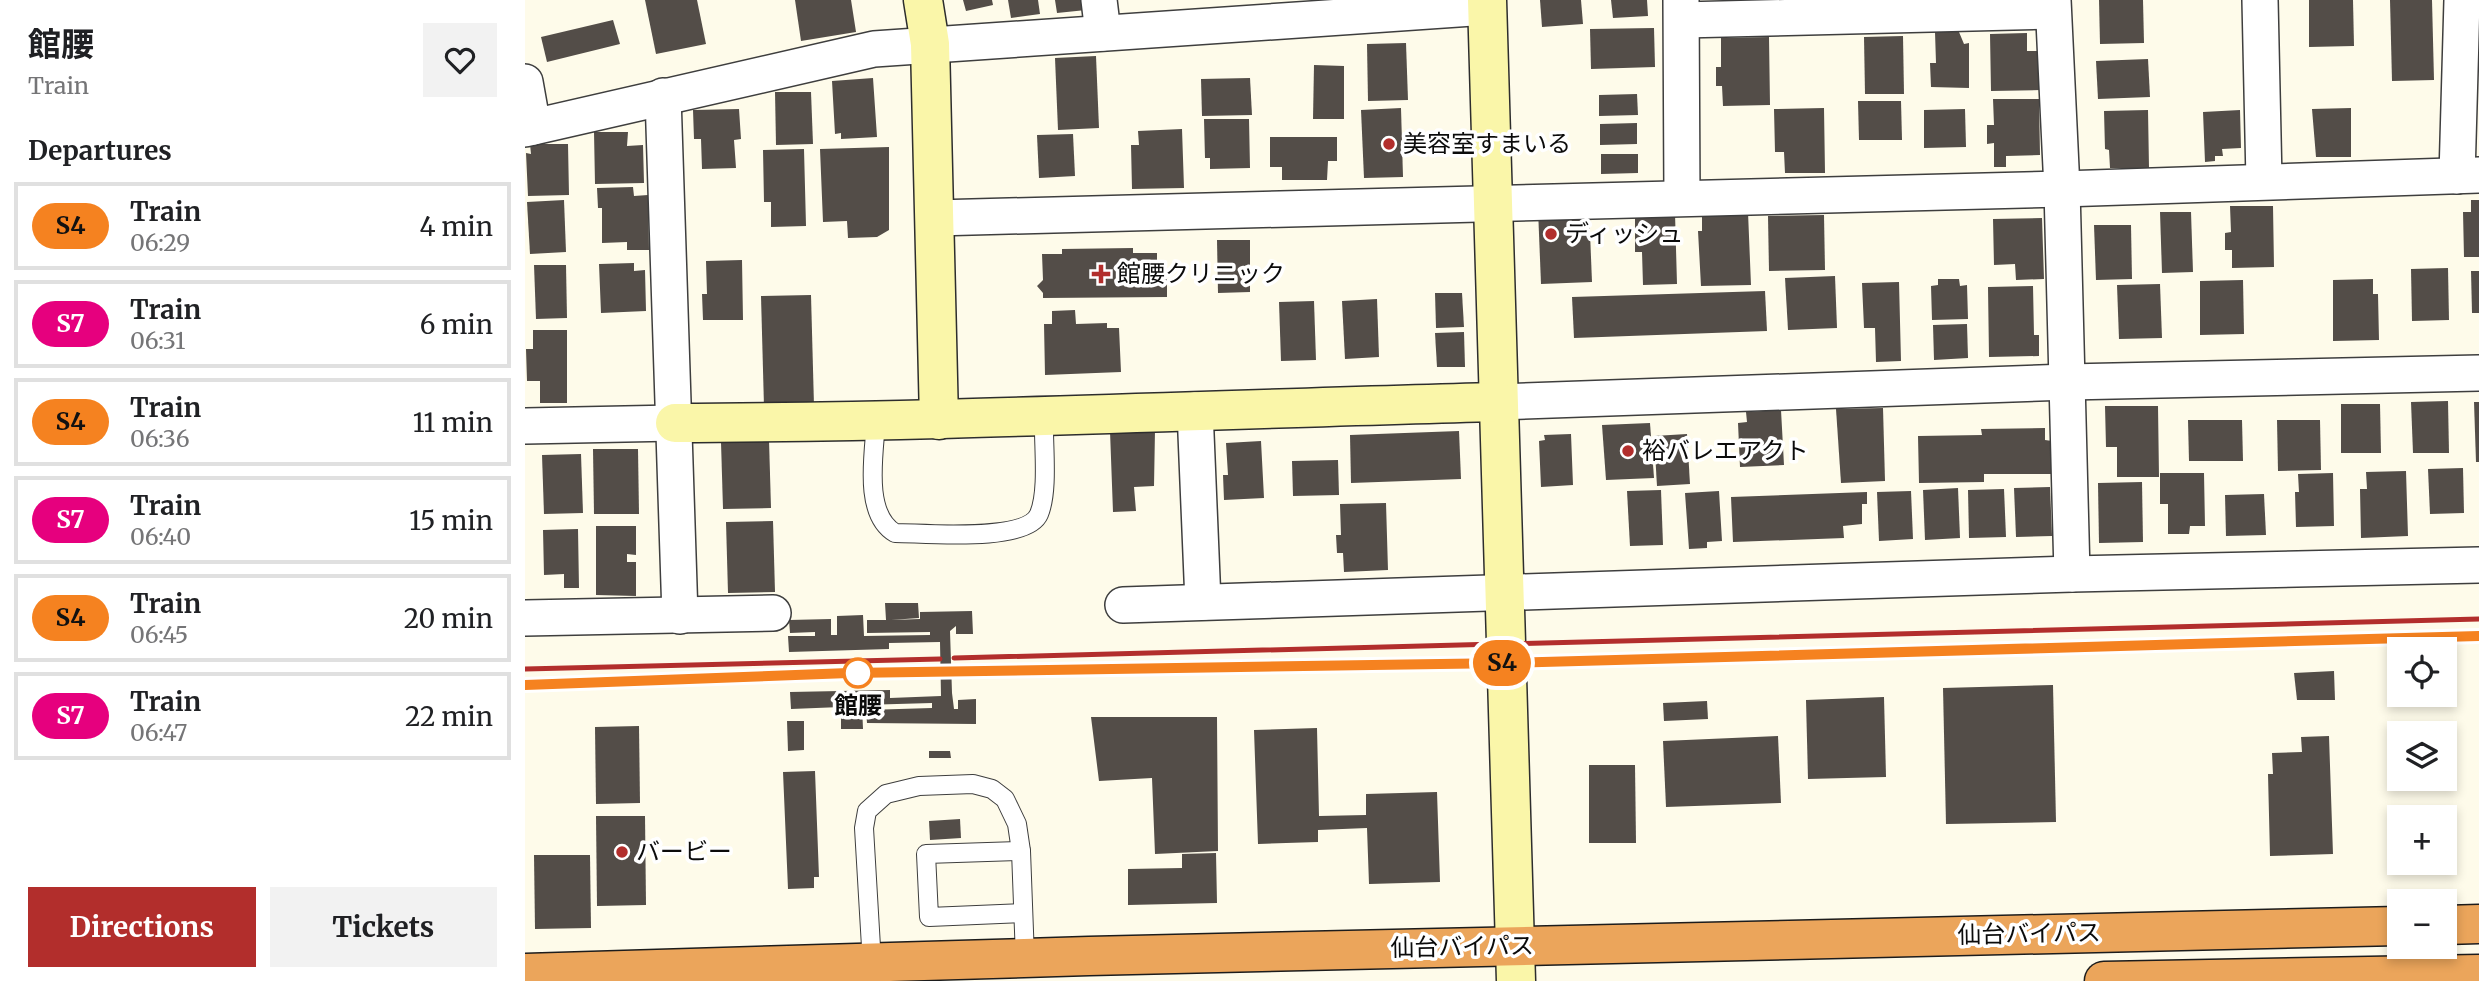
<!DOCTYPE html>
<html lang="en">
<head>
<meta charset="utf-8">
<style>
  :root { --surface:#fff; --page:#f2f2f2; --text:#202124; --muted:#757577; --line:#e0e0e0; --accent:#b22e2c }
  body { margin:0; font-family:Merriweather,"Noto Sans JP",serif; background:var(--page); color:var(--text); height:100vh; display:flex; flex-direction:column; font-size:26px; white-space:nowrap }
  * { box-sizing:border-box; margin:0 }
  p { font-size:23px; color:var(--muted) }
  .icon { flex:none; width:38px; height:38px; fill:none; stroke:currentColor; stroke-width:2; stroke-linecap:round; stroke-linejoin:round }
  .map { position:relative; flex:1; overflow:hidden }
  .details { display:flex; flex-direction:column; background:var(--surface); width:525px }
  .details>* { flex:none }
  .badge { padding:0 14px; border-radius:23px; font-size:24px; line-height:46px }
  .fabs { position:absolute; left:1862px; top:637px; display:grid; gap:14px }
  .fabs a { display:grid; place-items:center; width:70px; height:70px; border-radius:0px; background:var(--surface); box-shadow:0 4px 10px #0003; font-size:35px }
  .map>.badge { position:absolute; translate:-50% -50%; box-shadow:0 0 0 4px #fff }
  h2 { padding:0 28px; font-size:26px; line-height:63px }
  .round { display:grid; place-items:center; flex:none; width:74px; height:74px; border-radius:0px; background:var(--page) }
  .head { display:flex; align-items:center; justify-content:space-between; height:119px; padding:0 28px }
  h1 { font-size:33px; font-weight:700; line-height:52px }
  .action { display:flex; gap:14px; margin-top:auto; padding:14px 28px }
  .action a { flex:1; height:80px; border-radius:0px; background:var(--accent); color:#fff; font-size:28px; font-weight:700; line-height:80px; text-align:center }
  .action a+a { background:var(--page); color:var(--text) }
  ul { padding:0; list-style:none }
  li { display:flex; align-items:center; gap:21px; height:88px; margin:0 14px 10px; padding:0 14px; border:4px solid var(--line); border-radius:0px }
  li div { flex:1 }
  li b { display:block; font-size:26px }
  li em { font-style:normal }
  li .badge { min-width:77px; font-weight:700; text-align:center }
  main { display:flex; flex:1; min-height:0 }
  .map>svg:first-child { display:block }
  .building { fill:#534d48 }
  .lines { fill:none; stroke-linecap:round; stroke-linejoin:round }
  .lane-casing { stroke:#3e3e3e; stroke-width:20 }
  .street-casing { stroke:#3e3e3e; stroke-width:38 }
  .secondary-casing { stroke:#2d2d2d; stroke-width:41 }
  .highway-casing { stroke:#1c1c1c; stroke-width:41 }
  .lane { stroke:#fff; stroke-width:18 }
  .street { stroke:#fff; stroke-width:35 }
  .secondary { stroke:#faf6a9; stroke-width:38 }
  .highway { stroke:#eba55b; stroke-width:38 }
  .rail { stroke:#b22e2c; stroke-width:5 }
  .line-casing { stroke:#fff; stroke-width:16 }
  .line { stroke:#f58220; stroke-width:10 }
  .poi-dot { fill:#b22e2c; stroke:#fff; stroke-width:2.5 }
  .stop-dot { fill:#fff; stroke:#f58220; stroke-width:3.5 }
  .labels { text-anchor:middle; stroke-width:7; stroke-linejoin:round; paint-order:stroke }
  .poi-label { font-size:24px; fill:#0b0b0b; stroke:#fff; text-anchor:start }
  .stop-label { font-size:24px; font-weight:bold; fill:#0b0b0b; stroke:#fff }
  .street-label { font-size:24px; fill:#0b0b0b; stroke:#fff }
</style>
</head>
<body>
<main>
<section class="details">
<div class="head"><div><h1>館腰</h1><p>Train</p></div><a class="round"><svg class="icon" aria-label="heart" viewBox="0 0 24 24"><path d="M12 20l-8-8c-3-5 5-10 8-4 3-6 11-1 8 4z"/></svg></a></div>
<h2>Departures</h2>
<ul>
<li><span class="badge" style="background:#f58220;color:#111">S4</span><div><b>Train</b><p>06:29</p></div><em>4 min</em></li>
<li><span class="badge" style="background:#e6007e;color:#fff">S7</span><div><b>Train</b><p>06:31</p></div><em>6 min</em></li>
<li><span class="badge" style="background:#f58220;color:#111">S4</span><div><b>Train</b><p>06:36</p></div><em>11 min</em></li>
<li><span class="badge" style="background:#e6007e;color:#fff">S7</span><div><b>Train</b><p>06:40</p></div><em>15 min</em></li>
<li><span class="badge" style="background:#f58220;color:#111">S4</span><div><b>Train</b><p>06:45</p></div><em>20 min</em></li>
<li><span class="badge" style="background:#e6007e;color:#fff">S7</span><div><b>Train</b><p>06:47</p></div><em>22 min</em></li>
</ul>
<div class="action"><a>Directions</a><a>Tickets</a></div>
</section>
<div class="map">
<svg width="1954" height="981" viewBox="0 0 1954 981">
  <rect width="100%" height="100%" fill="#fefbea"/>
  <!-- building -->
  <g class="building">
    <path d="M120 0H172L181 44 131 54Z"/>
    <path d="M270 0H326L331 32 276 41Z"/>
    <path d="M438 0H467L468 5 441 11Z"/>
    <path d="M483 0H513L515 14 486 18Z"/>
    <path d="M530 0H559L561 10 532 13Z"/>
    <path d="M1015 0H1056L1058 24 1017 27Z"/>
    <path d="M1086 0H1122L1123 16 1088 18Z"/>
    <path d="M1574 0H1618L1619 43 1575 44Z"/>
    <path d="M1784 0H1828L1829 46 1784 47Z"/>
    <path d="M1865 0H1907L1909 80 1867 81Z"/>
    <path d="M88 20 95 44 22 62 16 37Z"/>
    <path d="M1129 28 1130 67 1066 69 1065 29Z"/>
    <path d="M1410 32H1434L1439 44 1444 43V88L1406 87 1405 63H1411Z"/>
    <path d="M1502 33V51H1515L1516 90 1466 91 1465 34Z"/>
    <path d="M1378 36 1379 94H1340L1339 37Z"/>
    <path d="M1244 37 1245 105 1198 106 1197 86H1191V67H1196V38Z"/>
    <path d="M881 43 883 100 843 101 842 44Z"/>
    <path d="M571 56 574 128 533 130 530 58Z"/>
    <path d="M1623 59 1625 97 1573 99 1571 61Z"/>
    <path d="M789 65 819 66V119H788Z"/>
    <path d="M348 78 352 137 316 139V133L310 134 307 81Z"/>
    <path d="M725 78 727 115 677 116 676 79Z"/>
    <path d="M250 92H286L288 144 251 145Z"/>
    <path d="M1112 94 1113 115 1074 116V95Z"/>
    <path d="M1468 99H1514L1515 155 1481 156V167H1469V143L1462 144V125H1469Z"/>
    <path d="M1333 101H1376L1377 140H1334Z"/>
    <path d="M876 108 878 177 839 178 836 110Z"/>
    <path d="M1299 108 1300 173H1260L1259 152H1250L1249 109Z"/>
    <path d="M1826 108V157H1791L1787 109Z"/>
    <path d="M214 109 216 139 209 140 211 168 177 169 176 139H169L168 110Z"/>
    <path d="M1440 109 1441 147 1399 148V110Z"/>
    <path d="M1623 110 1624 168H1585L1584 150 1580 149 1579 111Z"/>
    <path d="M1715 110 1716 148 1697 149 1698 156H1690V161L1680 162 1678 112Z"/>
    <path d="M679 119H724L725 168 685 169V158H680Z"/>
    <path d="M1112 123V144L1075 145V124Z"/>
    <path d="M657 129 659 188 607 189 606 145H614L613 131Z"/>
    <path d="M69 132H103L102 146 118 145 119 183 70 184Z"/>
    <path d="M548 134 550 176 514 178 512 135Z"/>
    <path d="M745 137H812V161H803L802 180H757V167H745Z"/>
    <path d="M5 144H43L44 195 3 196 1 153 6 154Z"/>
    <path d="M364 147V230L352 237 323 238 322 221 298 222 295 149Z"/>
    <path d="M279 149 281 226 246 227V202H239L238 150Z"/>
    <path d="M1076 154H1113V173L1076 174Z"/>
    <path d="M108 187 109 196 123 195 124 250H102V242L77 243V208H73L72 188Z"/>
    <path d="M39 200 41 252 5 254 2 202Z"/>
    <path d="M1946 200H1954V257H1939L1938 212H1946Z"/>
    <path d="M1705 206H1748L1749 267 1707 268V250H1700V233L1706 232Z"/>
    <path d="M1064 208 1067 282 1016 284 1013 209Z"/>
    <path d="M1223 212 1226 285 1176 286 1173 231H1177V214Z"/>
    <path d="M1635 212H1666L1668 272 1637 273Z"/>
    <path d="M1150 213 1152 284 1118 285 1117 252H1110V214Z"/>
    <path d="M1299 215 1300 270 1244 271 1243 216Z"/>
    <path d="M1517 218 1519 279 1491 280 1490 264 1469 265 1468 219Z"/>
    <path d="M1569 225H1606L1607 279 1571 280Z"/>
    <path d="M692 240H725V292L693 293Z"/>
    <path d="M608 248V253H632V274H642V297L518 298V293L512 286 518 280 517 254H537V249Z"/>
    <path d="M217 260 218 320H178L177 294H182L181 261Z"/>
    <path d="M109 263V271L120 270 121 311 76 313 74 264Z"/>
    <path d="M9 265H41L42 318 11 319Z"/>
    <path d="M1923 268 1924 320 1887 321 1886 269Z"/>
    <path d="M1946 271H1954V313H1947Z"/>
    <path d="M1310 276 1312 328 1263 330 1260 278Z"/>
    <path d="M1413 279H1434L1435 286 1442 285 1443 319 1407 320 1406 286 1413 285Z"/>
    <path d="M1848 279V294H1853L1854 340 1808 341V280Z"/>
    <path d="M1718 280 1719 334 1675 335V281Z"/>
    <path d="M1374 282 1376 361 1351 362 1350 328H1339L1337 283Z"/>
    <path d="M1635 284 1637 338 1594 339 1592 285Z"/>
    <path d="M1508 286 1509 335H1514V356L1464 357 1463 287Z"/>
    <path d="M1240 291 1242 331 1049 338 1047 297Z"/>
    <path d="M910 293H937L939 327 911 328Z"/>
    <path d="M286 295 289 406 239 407 236 296Z"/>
    <path d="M852 299 854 357 820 359 817 301Z"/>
    <path d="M789 301 791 360 756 361 754 302Z"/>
    <path d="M550 310 551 324 582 323V328H594L596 372 520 375 519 324H527V311Z"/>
    <path d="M1442 324 1443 358 1409 360 1408 325Z"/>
    <path d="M8 330H42V403H15V381H2L1 349H8Z"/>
    <path d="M939 332 940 367H912L910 333Z"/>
    <path d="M1923 401 1924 453H1888L1886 402Z"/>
    <path d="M1949 402H1954V462H1951Z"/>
    <path d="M1816 404H1855L1856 453H1816Z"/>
    <path d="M1580 406H1633L1634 477H1592V447H1581Z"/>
    <path d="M1358 408 1360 481 1316 483 1311 409Z"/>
    <path d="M1256 410 1259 465 1215 467 1213 423 1222 422 1221 412Z"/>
    <path d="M1663 420H1717L1718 461H1664Z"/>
    <path d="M1752 420H1795L1796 470 1753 471Z"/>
    <path d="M1125 423 1129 478 1081 480 1077 425Z"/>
    <path d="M1520 428V440L1527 441V474H1459V482L1394 483 1393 436 1457 435 1456 429Z"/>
    <path d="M630 430 629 486 609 487 611 511 588 512 585 431Z"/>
    <path d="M934 431 936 479 826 483 825 435Z"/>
    <path d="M1046 434 1048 485 1016 487 1014 441 1020 440 1019 435Z"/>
    <path d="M1162 434 1165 484 1132 486 1129 436Z"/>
    <path d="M244 440 246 508 198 509 196 442Z"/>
    <path d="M736 441 739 498 699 500 698 475H703L701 443Z"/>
    <path d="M68 449H113L114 514H69Z"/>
    <path d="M56 454 58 513 19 514 17 455Z"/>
    <path d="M813 460 814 495 768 496 767 461Z"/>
    <path d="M1938 468 1939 513 1905 514 1903 469Z"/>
    <path d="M1881 471 1883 536 1836 538 1835 489H1842L1841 472Z"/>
    <path d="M1635 473H1679L1680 526H1665L1664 534H1643V504H1635Z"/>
    <path d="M1808 473 1809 526 1771 527 1770 492H1774L1773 474Z"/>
    <path d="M1617 482 1618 542 1574 543 1573 483Z"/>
    <path d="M1525 487 1527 536 1491 537 1489 488Z"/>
    <path d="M1433 488 1435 538 1400 540 1398 490Z"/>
    <path d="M1479 489 1481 537 1444 538 1443 490Z"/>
    <path d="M1136 490 1138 545 1105 546 1102 491Z"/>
    <path d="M1194 491 1197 541 1182 542V548L1164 549 1160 493Z"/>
    <path d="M1386 491 1388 539 1354 541 1352 492Z"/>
    <path d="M1342 492V504H1337V524L1318 526 1319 538 1208 542 1206 497Z"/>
    <path d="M1739 494 1741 535 1701 536 1700 495Z"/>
    <path d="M861 503 863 570 819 572 818 553H812L811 535H816L815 504Z"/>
    <path d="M248 521 250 592 203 593 201 522Z"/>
    <path d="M71 526H111V555L102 554V562H111V596L71 595Z"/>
    <path d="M53 529 54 588H39V574L19 575 18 530Z"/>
    <path d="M360 603H393L394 618 366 620 395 619V612L447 611 448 634H431V626L425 631 427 693 429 709H433V700L451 699V724L342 723 341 710 407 708V703L337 705 338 729H316V707L266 709 265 692 365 690V698L416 696 415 642 364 643V649L264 652 263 636H290V632L265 633 264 620 306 619V635H312V616L338 615 339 636 405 635V632L342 633V620H361Z"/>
    <path d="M1809 671 1810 700H1772L1769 673Z"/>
    <path d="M1528 685 1531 822 1421 824 1418 688Z"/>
    <path d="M1359 697 1361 777 1283 779 1281 700Z"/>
    <path d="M1182 701 1183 719 1139 721 1138 703Z"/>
    <path d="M566 717H692L693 851 630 854 627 778 574 781Z"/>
    <path d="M262 721H279V750L263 751Z"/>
    <path d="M114 726 115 803 71 804 70 727Z"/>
    <path d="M792 728 794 816 841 815V794L912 792 915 882 844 884 842 828 793 830V842L733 844 729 730Z"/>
    <path d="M1253 736 1256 803 1141 807 1138 741Z"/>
    <path d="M1804 736 1808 854 1745 856 1743 774H1748L1747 753 1777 752 1776 737Z"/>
    <path d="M404 751H425L426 758H404Z"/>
    <path d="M1064 765H1110L1111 843H1064Z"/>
    <path d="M290 771 294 877H289V888L263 889 258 772Z"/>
    <path d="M71 816H120L121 905 72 906Z"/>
    <path d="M435 819 436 838 405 840 404 821Z"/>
    <path d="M691 853 692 903 603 905V869L657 868V854Z"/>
    <path d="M9 855H65L66 928 10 929Z"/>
  </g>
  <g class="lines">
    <!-- lane casing -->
    <g class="lane-casing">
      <g id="lane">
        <path d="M351 422C349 454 338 514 370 533 399 533 502 543 514 514 524 490 518 444 519 418"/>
        <path d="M496 851 401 854 404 917 498 913"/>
        <path d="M347 964 339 828 342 811 361 794 394 786 448 784 467 789 480 799 492 824 496 851 500 958"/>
      </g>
    </g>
    <!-- street casing -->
    <g class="street-casing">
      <g id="street">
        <path d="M574 0 578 33"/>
        <path d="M1156 0 1157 198"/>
        <path d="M1528 0 1537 189 1547 574"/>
        <path d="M1735 0 1739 181"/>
        <path d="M1157 20 1528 11"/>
        <path d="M0 82 8 127"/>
        <path d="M138 96 155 616"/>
        <path d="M0 129 349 49 962 7"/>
        <path d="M1932 176 1937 0"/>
        <path d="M410 218 1537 189 1954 175"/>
        <path d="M973 402 1543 382 1954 373"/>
        <path d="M670 410 678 602"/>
        <path d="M0 426 150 423"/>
        <path d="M598 605 1547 574 1954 565"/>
        <path d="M0 618 248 613"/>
      </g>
    </g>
    <!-- secondary casing -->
    <g class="secondary-casing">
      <g id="secondary">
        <path d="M398 0 405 44 414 420"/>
        <path d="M962 0 991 981"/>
        <path d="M150 423C424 422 699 409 973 402"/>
      </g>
    </g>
    <!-- highway casing -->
    <g class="highway-casing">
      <g id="highway">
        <path d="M1920 925 1954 924"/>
        <path d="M0 973 564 956 1874 926"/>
        <path d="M1579 981 1954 974"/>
      </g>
    </g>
    <!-- lane -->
    <use href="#lane" class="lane"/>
    <!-- street -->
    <use href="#street" class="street"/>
    <!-- secondary -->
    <use href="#secondary" class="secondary"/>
    <!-- highway -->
    <use href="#highway" class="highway"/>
    <!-- rail -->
    <g class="rail">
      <path d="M429 658 1954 619"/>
      <path d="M0 669 415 659"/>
      <path d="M429 672 983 663 1954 636"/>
      <path d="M0 685 415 672"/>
    </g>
  </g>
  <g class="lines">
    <!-- line casing -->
    <g class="line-casing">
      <path id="line" d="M0 685 324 673 983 663 1954 636"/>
    </g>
    <!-- line -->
    <use href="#line" class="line"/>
  </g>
  <!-- markers -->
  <g class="poi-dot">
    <circle cx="864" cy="144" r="7"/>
    <circle cx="1026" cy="234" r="7"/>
    <path d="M572.5 263.5h7v7h7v7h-7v7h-7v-7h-7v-7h7z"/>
    <circle cx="1103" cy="451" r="7"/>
    <circle cx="97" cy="852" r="7"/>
  </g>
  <circle class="stop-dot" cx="333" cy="673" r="14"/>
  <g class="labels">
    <!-- poi labels -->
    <g class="poi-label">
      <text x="878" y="152">美容室すまいる</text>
      <text x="1040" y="242">ディッシュ</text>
      <text x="592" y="282">館腰クリニック</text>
      <text x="1117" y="459">裕バレエアクト</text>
      <text x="111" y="860">バービー</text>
    </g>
    <!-- stop labels -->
    <g class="stop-label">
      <text x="333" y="714">館腰</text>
    </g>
    <!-- street labels -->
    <g class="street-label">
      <text transform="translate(1504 934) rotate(-1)" y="8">仙台バイパス</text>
      <text transform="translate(937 947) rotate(-1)" y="8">仙台バイパス</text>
    </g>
  </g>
</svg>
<div class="fabs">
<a><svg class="icon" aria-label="locate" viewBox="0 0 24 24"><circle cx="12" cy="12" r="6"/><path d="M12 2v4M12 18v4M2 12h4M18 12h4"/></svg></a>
<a><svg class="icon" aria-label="layers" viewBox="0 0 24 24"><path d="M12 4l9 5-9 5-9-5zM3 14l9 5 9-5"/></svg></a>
<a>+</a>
<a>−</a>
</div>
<b class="badge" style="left:977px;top:663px;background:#f58220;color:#111">S4</b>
</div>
</main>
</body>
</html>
